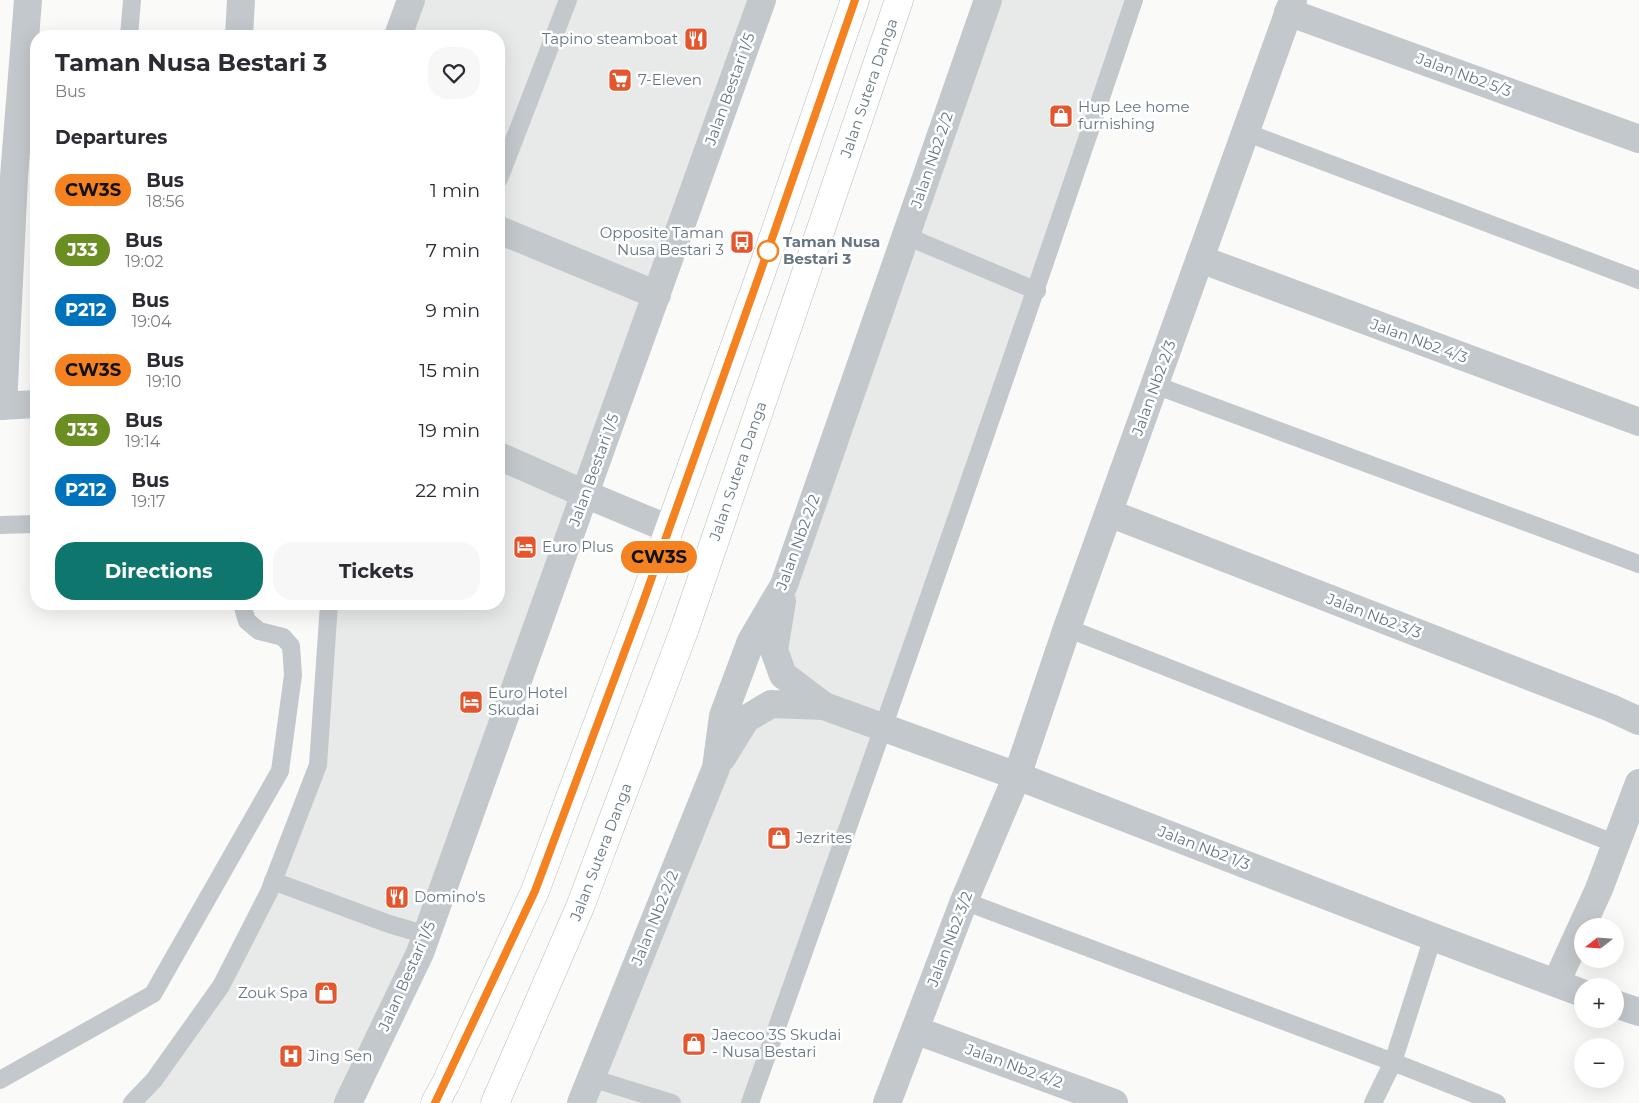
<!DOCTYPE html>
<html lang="en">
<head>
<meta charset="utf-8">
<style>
  :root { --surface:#fff; --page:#f7f7f7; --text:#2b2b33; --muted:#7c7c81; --accent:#0f766e }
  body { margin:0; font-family:Montserrat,sans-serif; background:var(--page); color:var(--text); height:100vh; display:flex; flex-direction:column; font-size:19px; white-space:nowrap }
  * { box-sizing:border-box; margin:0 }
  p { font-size:16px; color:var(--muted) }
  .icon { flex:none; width:28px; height:28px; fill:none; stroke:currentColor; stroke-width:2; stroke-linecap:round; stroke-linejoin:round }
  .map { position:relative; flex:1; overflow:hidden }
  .panel { position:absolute; left:30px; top:30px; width:475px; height:580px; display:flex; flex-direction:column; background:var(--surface); border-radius:20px; box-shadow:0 5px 20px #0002 }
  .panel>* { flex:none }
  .badge { padding:0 10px; border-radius:16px; font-size:18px; line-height:32px }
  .needle { width:32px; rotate:253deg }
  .controls { position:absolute; left:1574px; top:918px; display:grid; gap:10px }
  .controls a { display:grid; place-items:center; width:50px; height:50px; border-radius:50%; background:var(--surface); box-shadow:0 5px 20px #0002; font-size:25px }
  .map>.badge { position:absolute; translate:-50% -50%; box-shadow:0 0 0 2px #fff }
  h2 { padding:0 25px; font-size:19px; line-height:45px }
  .round { display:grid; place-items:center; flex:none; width:52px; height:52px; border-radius:20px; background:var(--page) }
  .headline { display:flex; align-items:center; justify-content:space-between; height:85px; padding:0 25px }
  h1 { font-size:24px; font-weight:700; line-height:38px }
  .cta { display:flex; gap:10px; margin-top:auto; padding:10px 25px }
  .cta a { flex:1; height:58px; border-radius:20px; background:var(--accent); color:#fff; font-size:20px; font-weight:700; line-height:58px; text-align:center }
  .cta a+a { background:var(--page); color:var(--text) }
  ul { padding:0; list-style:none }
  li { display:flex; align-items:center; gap:15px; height:60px; padding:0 25px }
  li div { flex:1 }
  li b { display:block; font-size:19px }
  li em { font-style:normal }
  li .badge { min-width:55px; font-weight:700; text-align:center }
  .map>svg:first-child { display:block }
  .built { fill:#e8e9e9 }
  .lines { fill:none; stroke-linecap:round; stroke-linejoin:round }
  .primary-casing { stroke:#b5babe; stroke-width:29 }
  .service { stroke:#c3c8cc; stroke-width:18 }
  .minor { stroke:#c3c8cc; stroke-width:28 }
  .primary { stroke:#fff; stroke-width:28 }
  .line-casing { stroke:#fff; stroke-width:11 }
  .line { stroke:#f58220; stroke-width:8 }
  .stop-dot { fill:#fff; stroke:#f58220; stroke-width:2.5 }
  .labels { text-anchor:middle; stroke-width:5; stroke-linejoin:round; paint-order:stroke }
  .poi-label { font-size:15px; fill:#657683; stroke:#fff; text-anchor:start }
  .street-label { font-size:15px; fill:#657683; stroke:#fff }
  .stop-label { font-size:15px; font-weight:bold; fill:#657683; stroke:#fff; text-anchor:start }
</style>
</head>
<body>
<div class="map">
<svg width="1639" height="1103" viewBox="0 0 1639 1103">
  <rect width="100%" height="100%" fill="#fafaf8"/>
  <!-- built -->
  <g class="built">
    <path d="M423 0H751L413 939 335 1103H142L230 987 326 767 337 604H499V36H410Z"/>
    <path d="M1000 0H1126L881 716 827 696 792 668 785 647 795 584Z"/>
    <path d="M773 715 823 717 874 735 742 1103H593L721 781 753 727Z"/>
  </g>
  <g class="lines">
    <!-- primary casing -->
    <g class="primary-casing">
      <g id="primary">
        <path d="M435 1103 446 1083 535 891 642 605 761 273 855 0"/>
        <path d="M495 1103 580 907 685 628 899 0"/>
      </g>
    </g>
    <!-- service -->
    <g class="service">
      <path d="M129 36 132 0"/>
      <path d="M1245 132 1639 280"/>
      <path d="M499 179 568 0"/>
      <path d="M906 236 1037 291"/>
      <path d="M1155 385 1639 564"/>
      <path d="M0 525 36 524"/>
      <path d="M1067 628 1616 844"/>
      <path d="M273 881 389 924 427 935"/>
      <path d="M964 901 1393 1062 1497 1103"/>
      <path d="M591 1078 672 1103"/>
      <path d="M0 1080 153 994 280 771 293 675 291 646 283 637 259 631 247 621 242 604"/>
      <path d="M132 1103 154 1080 221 986 269 892 318 765 329 604"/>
      <path d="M750 1103C881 736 1010 369 1134 0"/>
      <path d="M1373 1103 1393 1062 1433 937"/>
    </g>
    <!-- minor -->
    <g class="minor">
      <path d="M1288 12 1639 139"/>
      <path d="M239 36 241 0"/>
      <path d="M398 36 411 0"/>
      <path d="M499 230 657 295"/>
      <path d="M1200 259 1639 422"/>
      <path d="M0 406 36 404"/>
      <path d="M3 406 14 177 28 0"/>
      <path d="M499 456 585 494 669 529"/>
      <path d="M1109 513 1611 708 1639 721"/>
      <path d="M782 601 774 650 783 675 824 706 1017 776 1433 937 1582 993"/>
      <path d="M722 758 746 719 771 704 824 706"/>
      <path d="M1556 983 1599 889 1639 783"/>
      <path d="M1615 1004 1639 1012"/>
      <path d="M915 1030 1114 1103"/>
      <path d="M348 1103 420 953 762 0"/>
      <path d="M581 1103 716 768 723 716 751 641 784 585 988 0"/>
      <path d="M887 1103 964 901 1017 776 1067 628 1293 0"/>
    </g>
    <!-- primary -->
    <use href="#primary" class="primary"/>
  </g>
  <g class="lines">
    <!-- line casing -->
    <g class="line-casing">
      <path id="line" d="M435 1103 535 891 642 605 760 273 855 0"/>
    </g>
    <!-- line -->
    <use href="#line" class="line"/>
  </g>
  <!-- icons -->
  <defs>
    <g id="restaurant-square" transform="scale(1.25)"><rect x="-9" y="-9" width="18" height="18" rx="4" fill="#e4572e" stroke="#fff"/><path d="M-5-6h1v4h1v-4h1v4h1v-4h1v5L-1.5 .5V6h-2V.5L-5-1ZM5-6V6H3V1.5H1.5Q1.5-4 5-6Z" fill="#fff"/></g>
    <g id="supermarket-square" transform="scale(1.25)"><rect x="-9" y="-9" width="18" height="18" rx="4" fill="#e4572e" stroke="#fff"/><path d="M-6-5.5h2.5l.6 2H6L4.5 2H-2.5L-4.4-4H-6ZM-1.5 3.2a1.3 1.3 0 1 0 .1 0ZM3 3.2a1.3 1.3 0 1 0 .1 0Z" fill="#fff"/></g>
    <g id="shop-square" transform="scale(1.25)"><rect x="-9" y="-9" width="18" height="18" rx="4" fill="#e4572e" stroke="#fff"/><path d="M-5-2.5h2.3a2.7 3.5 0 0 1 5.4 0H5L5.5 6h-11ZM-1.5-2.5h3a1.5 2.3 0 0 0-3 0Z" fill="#fff"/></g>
    <g id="bus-square" transform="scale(1.25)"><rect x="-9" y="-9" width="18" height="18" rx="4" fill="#e4572e" stroke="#fff"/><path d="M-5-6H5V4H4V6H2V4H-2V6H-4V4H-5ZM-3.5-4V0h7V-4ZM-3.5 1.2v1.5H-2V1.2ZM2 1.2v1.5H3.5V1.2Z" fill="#fff"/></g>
    <g id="hotel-square" transform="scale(1.25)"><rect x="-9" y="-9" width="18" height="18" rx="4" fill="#e4572e" stroke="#fff"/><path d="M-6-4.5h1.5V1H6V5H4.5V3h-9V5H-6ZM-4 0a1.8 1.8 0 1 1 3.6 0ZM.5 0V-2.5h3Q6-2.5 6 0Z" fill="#fff"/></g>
    <g id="hospital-square" transform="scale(1.25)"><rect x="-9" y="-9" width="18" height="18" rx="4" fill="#e4572e" stroke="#fff"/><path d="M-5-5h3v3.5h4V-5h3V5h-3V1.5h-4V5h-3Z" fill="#fff"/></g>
  </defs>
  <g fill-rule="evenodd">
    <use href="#restaurant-square" x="696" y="39"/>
    <use href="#supermarket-square" x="620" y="80"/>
    <use href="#shop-square" x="1061" y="116"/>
    <use href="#bus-square" x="742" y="242"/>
    <use href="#hotel-square" x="525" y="547"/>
    <use href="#hotel-square" x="471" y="702"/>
    <use href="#shop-square" x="779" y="838"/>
    <use href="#restaurant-square" x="397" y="897"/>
    <use href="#shop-square" x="326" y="993"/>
    <use href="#shop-square" x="694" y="1044"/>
    <use href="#hospital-square" x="291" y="1056"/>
  </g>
  <!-- markers -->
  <circle class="stop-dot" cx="768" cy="251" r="10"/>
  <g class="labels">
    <!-- poi labels -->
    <g class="poi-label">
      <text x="678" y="44" text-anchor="end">Tapino steamboat</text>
      <text x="638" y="85">7-Eleven</text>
      <text x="1078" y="112">Hup Lee home<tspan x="1078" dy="17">furnishing</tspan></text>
      <text x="724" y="238" text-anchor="end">Opposite Taman<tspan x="724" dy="17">Nusa Bestari 3</tspan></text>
      <text x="542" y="552">Euro Plus</text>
      <text x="488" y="698">Euro Hotel<tspan x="488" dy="17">Skudai</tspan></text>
      <text x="796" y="843">Jezrites</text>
      <text x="414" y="902">Domino's</text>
      <text x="308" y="998" text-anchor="end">Zouk Spa</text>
      <text x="712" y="1040">Jaecoo 3S Skudai<tspan x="712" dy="17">- Nusa Bestari</tspan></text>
      <text x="308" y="1061">Jing Sen</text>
    </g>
    <!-- street labels -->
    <g class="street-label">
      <text transform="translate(1464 75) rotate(20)" y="5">Jalan Nb2 5/3</text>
      <text transform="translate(869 88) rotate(-71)" y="5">Jalan Sutera Danga</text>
      <text transform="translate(730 89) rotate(-70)" y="5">Jalan Bestari 1/5</text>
      <text transform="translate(932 160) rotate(-71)" y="5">Jalan Nb2 2/2</text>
      <text transform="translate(1419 341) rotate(20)" y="5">Jalan Nb2 4/3</text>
      <text transform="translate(1154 388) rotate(-70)" y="5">Jalan Nb2 2/3</text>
      <text transform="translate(594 470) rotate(-70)" y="5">Jalan Bestari 1/5</text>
      <text transform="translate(738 471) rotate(-71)" y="5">Jalan Sutera Danga</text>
      <text transform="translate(798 542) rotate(-70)" y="5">Jalan Nb2 2/2</text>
      <text transform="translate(1374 616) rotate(21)" y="5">Jalan Nb2 3/3</text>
      <text transform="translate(1204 848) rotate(21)" y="5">Jalan Nb2 1/3</text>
      <text transform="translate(601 852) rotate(-69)" y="5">Jalan Sutera Danga</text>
      <text transform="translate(655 918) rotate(-68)" y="5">Jalan Nb2 2/2</text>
      <text transform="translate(950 939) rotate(-69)" y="5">Jalan Nb2 3/2</text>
      <text transform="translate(407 976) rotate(-66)" y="5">Jalan Bestari 1/5</text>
      <text transform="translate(1014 1066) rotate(20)" y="5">Jalan Nb2 4/2</text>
    </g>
    <!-- stop labels -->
    <g class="stop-label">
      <text x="783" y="247">Taman Nusa<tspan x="783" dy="17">Bestari 3</tspan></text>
    </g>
  </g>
</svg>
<div class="controls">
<a><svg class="needle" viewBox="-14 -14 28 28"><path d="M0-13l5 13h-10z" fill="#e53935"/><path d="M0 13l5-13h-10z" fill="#7c7c81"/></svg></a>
<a>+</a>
<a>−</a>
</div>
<b class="badge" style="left:659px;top:557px;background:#f58220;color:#111">CW3S</b>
<section class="panel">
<div class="headline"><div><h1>Taman Nusa Bestari 3</h1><p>Bus</p></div><a class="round"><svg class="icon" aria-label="heart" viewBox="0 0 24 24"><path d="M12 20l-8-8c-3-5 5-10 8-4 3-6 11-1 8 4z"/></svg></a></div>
<h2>Departures</h2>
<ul>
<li><span class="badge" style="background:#f58220;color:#111">CW3S</span><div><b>Bus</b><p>18:56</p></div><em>1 min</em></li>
<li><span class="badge" style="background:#6b8e23;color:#fff">J33</span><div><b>Bus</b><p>19:02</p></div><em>7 min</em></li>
<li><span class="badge" style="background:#0072bc;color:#fff">P212</span><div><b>Bus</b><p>19:04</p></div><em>9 min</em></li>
<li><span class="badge" style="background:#f58220;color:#111">CW3S</span><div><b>Bus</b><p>19:10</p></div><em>15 min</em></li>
<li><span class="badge" style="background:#6b8e23;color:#fff">J33</span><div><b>Bus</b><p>19:14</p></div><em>19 min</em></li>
<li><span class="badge" style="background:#0072bc;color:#fff">P212</span><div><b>Bus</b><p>19:17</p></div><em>22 min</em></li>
</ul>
<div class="cta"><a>Directions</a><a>Tickets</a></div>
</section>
</div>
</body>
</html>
